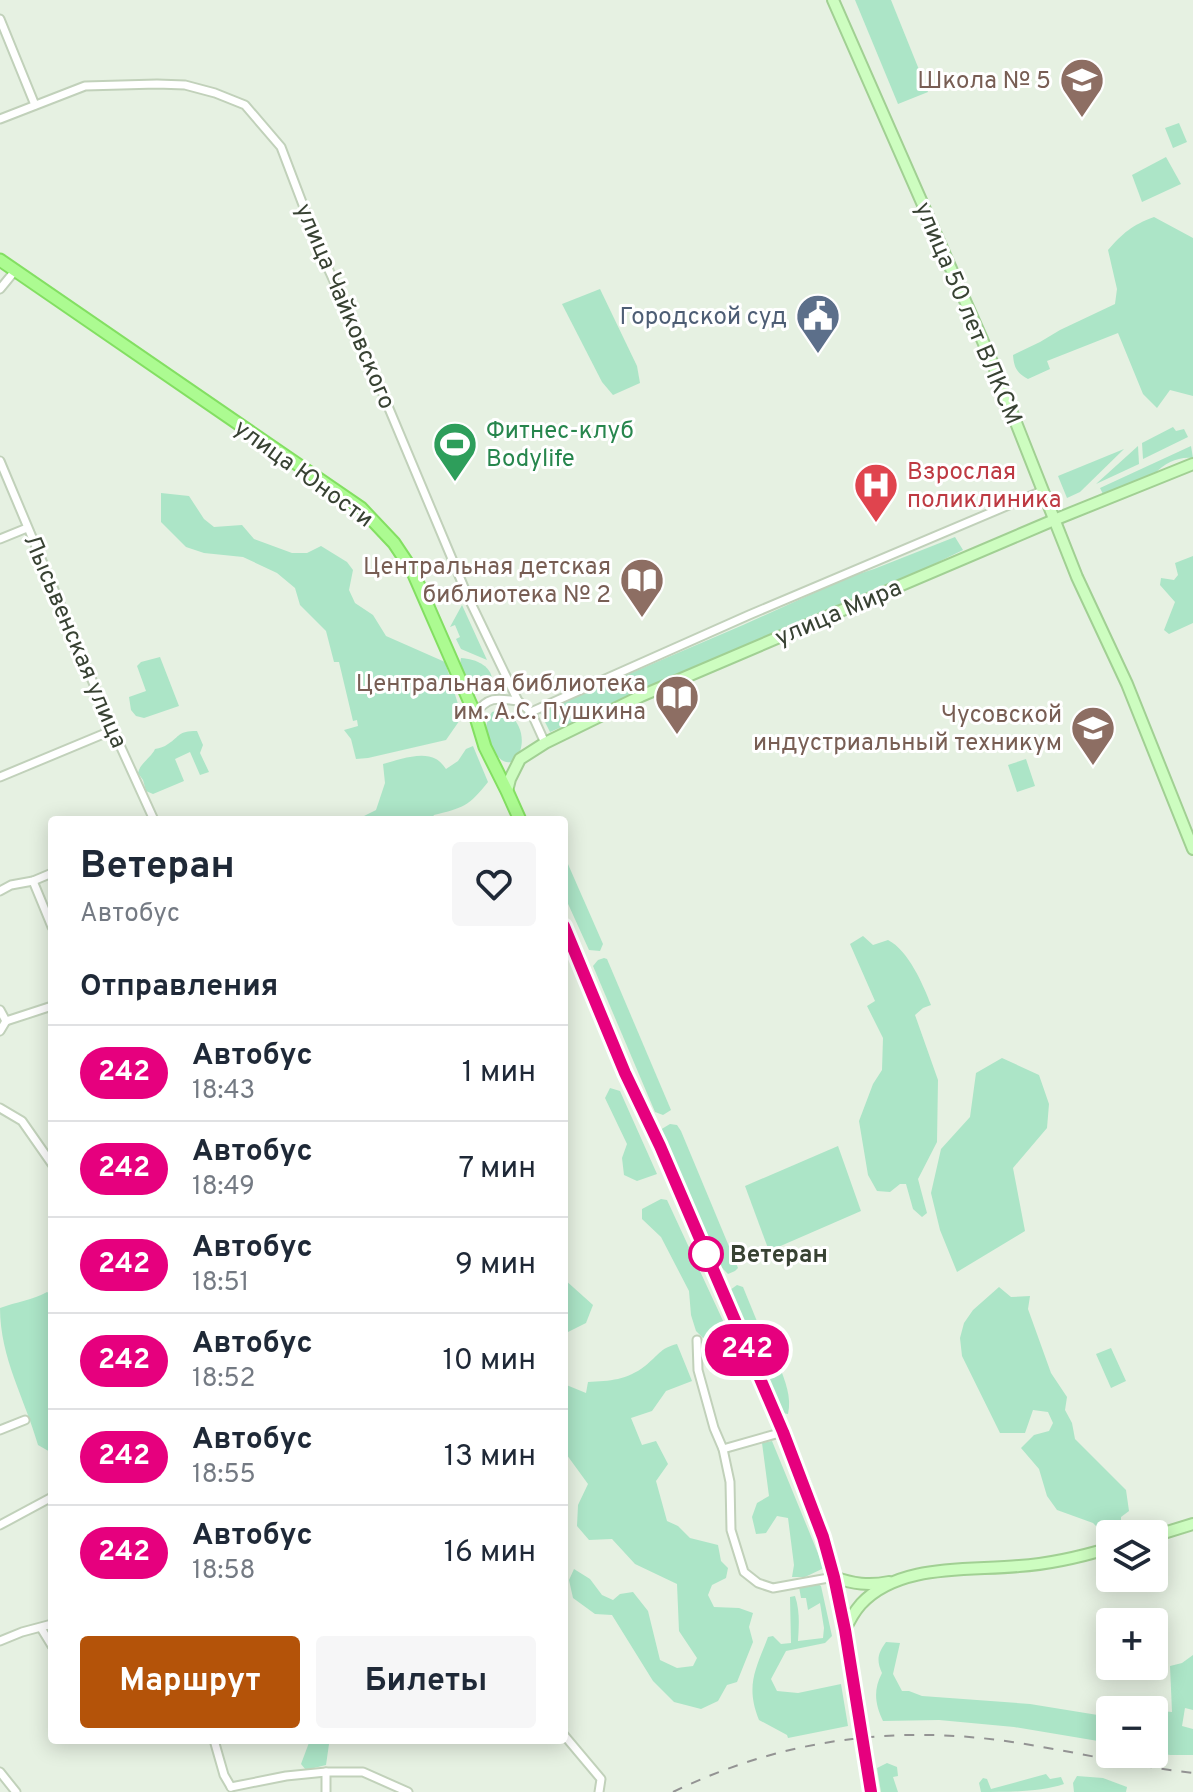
<!DOCTYPE html>
<html lang="ru">
<head>
<meta charset="utf-8">
<style>
  :root { --surface:#fff; --page:#f6f6f7; --text:#1f2937; --muted:#747a83; --line:#e0e1e3; --accent:#b45309 }
  body { margin:0; font-family:Overpass,sans-serif; background:var(--page); color:var(--text); height:100vh; display:flex; flex-direction:column; font-size:30px; white-space:nowrap }
  * { box-sizing:border-box; margin:0 }
  p { font-size:26px; color:var(--muted) }
  .icon { flex:none; width:44px; height:44px; fill:none; stroke:currentColor; stroke-width:2; stroke-linecap:round; stroke-linejoin:round }
  .map { position:relative; flex:1; overflow:hidden }
  .sheet { position:absolute; left:48px; top:816px; width:520px; height:928px; display:flex; flex-direction:column; background:var(--surface); border-radius:8px; box-shadow:0 4px 20px #0003 }
  .sheet>* { flex:none }
  .badge { padding:0 16px; border-radius:26px; font-size:28px; line-height:52px }
  .buttons { position:absolute; left:1096px; top:1520px; display:grid; gap:16px }
  .buttons a { display:grid; place-items:center; width:72px; height:72px; border-radius:8px; background:var(--surface); box-shadow:0 4px 20px #0003; font-size:40px }
  .map>.badge { position:absolute; translate:-50% -50%; box-shadow:0 0 0 4px #fff }
  h2 { padding:0 32px; font-size:30px; line-height:72px }
  .round { display:grid; place-items:center; flex:none; width:84px; height:84px; border-radius:8px; background:var(--page) }
  .overview { display:flex; align-items:center; justify-content:space-between; height:136px; padding:0 32px }
  h1 { font-size:38px; font-weight:700; line-height:60px }
  .action { display:flex; gap:16px; margin-top:auto; padding:16px 32px }
  .action a { flex:1; height:92px; border-radius:8px; background:var(--accent); color:#fff; font-size:32px; font-weight:700; line-height:92px; text-align:center }
  .action a+a { background:var(--page); color:var(--text) }
  ul { padding:0; list-style:none }
  li { display:flex; align-items:center; gap:24px; height:96px; padding:0 32px; border-top:2px solid var(--line) }
  li div { flex:1 }
  li b { display:block; font-size:30px }
  li em { font-style:normal }
  li .badge { min-width:88px; font-weight:700; text-align:center }
  .map>svg:first-child { display:block }
  .green { fill:#ace5c7 }
  .lines { fill:none; stroke-linecap:round; stroke-linejoin:round }
  .street-casing { stroke:#c1d1ba; stroke-width:11 }
  .secondary-casing { stroke:#a1d093; stroke-width:14 }
  .primary-casing { stroke:#83df62; stroke-width:15 }
  .street { stroke:#fff; stroke-width:7 }
  .secondary { stroke:#cdfdc0; stroke-width:10 }
  .primary { stroke:#acfb91; stroke-width:11 }
  .rail { stroke:#939393; stroke-width:2; stroke-dasharray:10 10; stroke-linecap:butt }
  .primary-bridge-casing { stroke:#83df62; stroke-width:15; stroke-linecap:butt }
  .primary-bridge { stroke:#acfb91; stroke-width:11 }
  .line-casing { stroke:#fff; stroke-width:18 }
  .line { stroke:#e6007e; stroke-width:12 }
  .stop-dot { fill:#fff; stroke:#e6007e; stroke-width:4 }
  .labels { text-anchor:middle; stroke-width:6; stroke-linejoin:round; paint-order:stroke }
  .education-label { font-size:24px; fill:#785e54; stroke:#fff; text-anchor:end }
  .street-label { font-size:24px; fill:#384233; stroke:#fff }
  .service-label { font-size:24px; fill:#4e5e75; stroke:#fff; text-anchor:end }
  .leisure-label { font-size:24px; fill:#27864d; stroke:#fff; text-anchor:start }
  .health-label { font-size:24px; fill:#be3a42; stroke:#fff; text-anchor:start }
  .stop-label { font-size:24px; font-weight:bold; fill:#384233; stroke:#fff; text-anchor:start }
</style>
</head>
<body>
<div class="map">
<svg width="1193" height="1792" viewBox="0 0 1193 1792">
  <rect width="100%" height="100%" fill="#e6f1e2"/>
  <!-- green -->
  <g class="green">
    <path d="M855 0H891L928 92 898 104Z"/>
    <path d="M1179 123 1187 142 1173 148 1165 128Z"/>
    <path d="M1166 157 1181 184 1142 202 1132 175Z"/>
    <path d="M1154 217 1193 238V396L1170 390 1157 408 1143 394 1118 333 1047 361 1050 369 1028 379C1017 373 1014 368 1013 355L1040 342 1060 330 1115 304 1117 289 1108 250C1123 233 1132 225 1154 217Z"/>
    <path d="M600 289 637 366 640 383 613 395 602 382 562 304Z"/>
    <path d="M1173 427 1176 431 1184 429 1188 437 1143 459 1142 443Z"/>
    <path d="M1138 446 1139 464 1096 484Z"/>
    <path d="M1191 446 1193 458C1179 456 1165 463 1155 473L1103 494 1100 488Z"/>
    <path d="M1124 449 1080 492 1067 498 1058 476Z"/>
    <path d="M161 493 189 496 204 519 214 527 242 525 254 539 292 553H307L321 546 347 562 353 570 349 590 355 603 373 615 386 636 445 662 462 717 446 740 368 758 356 759 351 739 344 730 358 726 357 720 353 721 339 662H334L326 631 300 605 295 588 277 573 243 557 204 553 186 547 161 522Z"/>
    <path d="M955 537 963 550 881 590 550 732 540 712 743 625 849 577 874 569Z"/>
    <path d="M1193 556V623L1169 634 1164 630 1175 602 1160 585 1161 578 1174 580 1178 575 1175 563Z"/>
    <path d="M462 605 487 660 461 649 456 639 460 637 455 625 450 627Z"/>
    <path d="M160 657 179 706 144 718 136 716 131 710 129 697 146 691 137 666 141 662Z"/>
    <path d="M461 658C476 659 494 666 492 684L476 693C463 690 458 671 461 658Z"/>
    <path d="M500 710C543 725 513 796 490 743 484 731 485 723 492 712Z"/>
    <path d="M197 731 203 745 200 753 209 772 200 775 190 752 175 759 184 781 153 794 146 791 143 780 138 773C140 763 151 758 155 749 160 748 164 747 168 744 181 736 177 731 197 731Z"/>
    <path d="M473 746 488 782C469 806 463 808 434 815L431 820H338V816H364L376 810 385 783 383 764C399 760 421 751 436 759 440 761 443 765 446 769L458 761 466 749Z"/>
    <path d="M1026 759 1035 786 1017 792 1008 765Z"/>
    <path d="M564 855 603 944 600 951 589 950 564 895Z"/>
    <path d="M863 936 873 945 888 940C908 950 923 984 931 1005L923 1008 915 1015 938 1080 937 1142 918 1179 927 1213 922 1217 913 1209 906 1184H900L890 1192 877 1191 868 1175 859 1121 873 1084 882 1070 883 1038 867 1006 875 1001 850 944Z"/>
    <path d="M604 958 607 959 671 1110 663 1115 655 1112 593 966 598 960Z"/>
    <path d="M1002 1058 1039 1075 1049 1104 1047 1128 1013 1168 1025 1231 957 1272 940 1230 931 1193 941 1149 970 1117 976 1073Z"/>
    <path d="M610 1088 620 1091 657 1174 637 1181 624 1175 622 1158 627 1144 605 1098Z"/>
    <path d="M670 1124 677 1125 681 1131 738 1268 735 1271 728 1274 716 1262 660 1130Z"/>
    <path d="M838 1146 861 1211 769 1251 745 1186Z"/>
    <path d="M661 1199 667 1200 731 1338V1347L716 1351 696 1331 691 1315 689 1291 661 1237 642 1219V1209Z"/>
    <path d="M564 1279 593 1305 586 1323 564 1334Z"/>
    <path d="M737 1285 743 1287 763 1336 761 1341 750 1340 730 1290Z"/>
    <path d="M999 1287 1011 1297 1030 1296 1028 1309 1051 1373 1067 1397 1065 1410 1072 1423 1075 1439 1126 1490 1129 1511 1121 1517V1525L1101 1531 1093 1523 1057 1510 1047 1496 1039 1469 1021 1448 1034 1435 1049 1431 1053 1423 1048 1412 1033 1410 1025 1433H1000L962 1356 960 1338 964 1323 973 1310Z"/>
    <path d="M47 1292 52 1295V1334L48 1335 52 1351V1453L38 1445C25 1399 0 1358 0 1308 16 1302 33 1300 47 1292Z"/>
    <path d="M677 1344 692 1381 666 1391 652 1411 631 1418 642 1445 656 1441 668 1464 656 1481 667 1521 678 1526 690 1538 718 1545 721 1561 728 1568 726 1578 712 1585 708 1595 714 1607 739 1608 753 1613 749 1627 753 1642 737 1682 727 1685 718 1701 701 1709 674 1702 653 1681 612 1615 595 1614 573 1598 569 1580 574 1569 590 1579 602 1595 613 1600 620 1594 633 1592 648 1611 660 1660 677 1668 693 1666 697 1658 679 1631 677 1584 635 1564 612 1539 589 1540 577 1526 578 1505 588 1484 564 1451V1384L586 1393 588 1382C610 1381 627 1380 645 1366 658 1356 660 1348 677 1344Z"/>
    <path d="M1111 1348 1126 1381 1111 1388 1096 1354Z"/>
    <path d="M771 1364 779 1365C785 1381 792 1397 788 1414L782 1413 765 1369Z"/>
    <path d="M772 1441 824 1568 805 1577H792L794 1565 788 1518 777 1516 766 1533 756 1534 752 1517 757 1503 769 1496 762 1443Z"/>
    <path d="M815 1582 821 1586 832 1636 825 1643 786 1651 771 1679 777 1691 798 1693 841 1684 848 1726 788 1738 787 1735 759 1720C745 1685 756 1669 768 1637L773 1636 781 1644 791 1643 790 1597 795 1596C800 1611 799 1625 798 1641L823 1638 824 1628 820 1603 808 1610 806 1598H801L799 1587Z"/>
    <path d="M886 1642 900 1643 893 1674 902 1691H909L922 1696 1030 1704 1110 1717V1743L1014 1727 939 1720 883 1721C875 1704 873 1690 882 1673 876 1660 878 1653 886 1642Z"/>
    <path d="M1193 1655V1710L1185 1708 1182 1726 1193 1729V1755H1170L1154 1752V1710H1134L1148 1699 1161 1711 1172 1712 1170 1666 1182 1663Z"/>
    <path d="M310 1740H336L329 1744 326 1765 306 1770 301 1764Z"/>
    <path d="M887 1763 897 1767 898 1776 893 1777 898 1792H881L877 1768Z"/>
    <path d="M1046 1774 1050 1779 1061 1777 1064 1784C1040 1792 1008 1792 981 1792L979 1783 983 1778 987 1779 991 1789Z"/>
    <path d="M1077 1776 1103 1778 1127 1787 1126 1792H1074L1073 1783Z"/>
  </g>
  <g class="lines">
    <!-- street casing -->
    <g class="street-casing">
      <g id="street">
        <path d="M0 19 35 105"/>
        <path d="M0 119 85 86 157 84 185 85 215 93 245 105 281 147 322 255 354 325 468 597 518 701 531 712 545 743"/>
        <path d="M0 289 14 272"/>
        <path d="M0 461 113 730 154 820"/>
        <path d="M0 539 27 528"/>
        <path d="M531 712 749 615 1042 491"/>
        <path d="M475 714C488 696 497 698 518 701"/>
        <path d="M0 777 113 730"/>
        <path d="M33 881 52 927"/>
        <path d="M0 891 11 885 33 881 52 873"/>
        <path d="M0 1010 6 1021 0 1031"/>
        <path d="M6 1021 52 1006"/>
        <path d="M0 1108 22 1121 52 1164"/>
        <path d="M697 1340 698 1370 714 1428 723 1449 730 1482 731 1530 744 1572 758 1583 773 1588 834 1577"/>
        <path d="M0 1430 25 1420"/>
        <path d="M723 1449 783 1432"/>
        <path d="M0 1525 52 1497"/>
        <path d="M41 1628 52 1646"/>
        <path d="M0 1641 22 1632 52 1624"/>
        <path d="M564 1735 601 1779 599 1792"/>
        <path d="M214 1740 224 1775 231 1787"/>
        <path d="M0 1772 16 1792"/>
        <path d="M326 1772V1792"/>
        <path d="M231 1787 286 1776 326 1772H363L408 1792"/>
      </g>
    </g>
    <!-- secondary casing -->
    <g class="secondary-casing">
      <g id="secondary">
        <path d="M833 0 992 362 1077 577 1127 684 1193 849"/>
        <path d="M507 791 510 779 520 759 545 743 641 696 1054 520 1193 464"/>
        <path d="M1154 1536 1193 1524"/>
        <path d="M834 1577C853 1584 869 1586 889 1582"/>
        <path d="M845 1630C849 1621 854 1612 861 1604 899 1563 969 1571 1019 1566 1050 1564 1080 1557 1110 1548"/>
      </g>
    </g>
    <!-- primary casing -->
    <g class="primary-casing">
      <g id="primary">
        <path d="M0 260 361 508 394 543 412 570 475 714 485 747 507 791 520 820"/>
        <path d="M564 925 625 1073 660 1146 783 1432 804 1484 823 1537 834 1577 845 1630 856 1701"/>
        <path d="M867 1768 871 1792"/>
      </g>
    </g>
    <!-- street -->
    <use href="#street" class="street"/>
    <!-- secondary -->
    <use href="#secondary" class="secondary"/>
    <!-- primary -->
    <use href="#primary" class="primary"/>
    <!-- rail -->
    <path class="rail" d="M673 1792C780 1740 894 1724 1012 1742 1073 1751 1132 1766 1193 1773"/>
    <!-- primary-bridge casing -->
    <g class="primary-bridge-casing">
      <path id="primary-bridge" d="M856 1701 867 1768"/>
    </g>
    <!-- primary-bridge -->
    <use href="#primary-bridge" class="primary-bridge"/>
  </g>
  <g class="lines">
    <!-- line casing -->
    <g class="line-casing">
      <path id="line" d="M564 926 625 1073 660 1146 783 1432 823 1537 834 1577 845 1630 871 1792"/>
    </g>
    <!-- line -->
    <use href="#line" class="line"/>
  </g>
  <!-- icons -->
  <defs>
    <g id="school-pin" transform="scale(2.3)"><path d="M0 17L-7.5 6A9.5 9.5 0 1 1 7.5 6Z" fill="#8d6e63" stroke="#fff"/><path d="M0-5L7-2L0 1L-7-2ZM-4 1L0 2.5L4 1V4Q0 6-4 4Z" fill="#fff"/></g>
    <g id="civic-pin" transform="scale(2.3)"><path d="M0 17L-7.5 6A9.5 9.5 0 1 1 7.5 6Z" fill="#5c6f8a" stroke="#fff"/><path d="M-.6-6.5H3V-4.5H.6V-3L4-1V1h2V6H-6V1h2V-1L-.6-3ZM-1.2 2.5V6h2.4V2.5Z" fill="#fff"/></g>
    <g id="stadium-pin" transform="scale(2.3)"><path d="M0 17L-7.5 6A9.5 9.5 0 1 1 7.5 6Z" fill="#2e9e5b" stroke="#fff"/><path d="M0-5a6.5 5 0 1 0 0 10a6.5 5 0 1 0 0-10ZM-3.5-1.8h7v3.6h-7Z" fill="#fff"/></g>
    <g id="hospital-pin" transform="scale(2.3)"><path d="M0 17L-7.5 6A9.5 9.5 0 1 1 7.5 6Z" fill="#e0444e" stroke="#fff"/><path d="M-5-5h3v3.5h4V-5h3V5h-3V1.5h-4V5h-3Z" fill="#fff"/></g>
    <g id="library-pin" transform="scale(2.3)"><path d="M0 17L-7.5 6A9.5 9.5 0 1 1 7.5 6Z" fill="#8d6e63" stroke="#fff"/><path d="M-6-4Q-3-5.5-.7-3.5V5Q-3 3-6 4ZM6-4Q3-5.5 .7-3.5V5Q3 3 6 4Z" fill="#fff"/></g>
    <g id="university-pin" transform="scale(2.3)"><path d="M0 17L-7.5 6A9.5 9.5 0 1 1 7.5 6Z" fill="#8d6e63" stroke="#fff"/><path d="M0-5L7-2L0 1L-7-2ZM-4 1L0 2.5L4 1V4Q0 6-4 4Z" fill="#fff"/></g>
  </defs>
  <g fill-rule="evenodd">
    <use href="#school-pin" x="1082" y="80"/>
    <use href="#civic-pin" x="818" y="316"/>
    <use href="#stadium-pin" x="455" y="444"/>
    <use href="#hospital-pin" x="876" y="485"/>
    <use href="#library-pin" x="642" y="580"/>
    <use href="#library-pin" x="677" y="697"/>
    <use href="#university-pin" x="1093" y="728"/>
  </g>
  <!-- markers -->
  <circle class="stop-dot" cx="706" cy="1254" r="16"/>
  <g class="labels">
    <!-- education labels -->
    <g class="education-label">
      <text x="1051" y="88">Школа № 5</text>
      <text x="611" y="574">Центральная детская<tspan x="611" dy="28">библиотека № 2</tspan></text>
      <text x="646" y="691">Центральная библиотека<tspan x="646" dy="28">им. А.С. Пушкина</tspan></text>
      <text x="1062" y="722">Чусовской<tspan x="1062" dy="28">индустриальный техникум</tspan></text>
    </g>
    <!-- street labels -->
    <g class="street-label">
      <text transform="translate(346 306) rotate(67)" y="8">улица Чайковского</text>
      <text transform="translate(969 313) rotate(67)" y="8">улица 50 лет ВЛКСМ</text>
      <text transform="translate(304 473) rotate(36)" y="8">улица Юности</text>
      <text transform="translate(838 612) rotate(-23)" y="8">улица Мира</text>
      <text transform="translate(76 641) rotate(67)" y="8">Лысьвенская улица</text>
    </g>
    <!-- service labels -->
    <g class="service-label">
      <text x="787" y="324">Городской суд</text>
    </g>
    <!-- leisure labels -->
    <g class="leisure-label">
      <text x="486" y="438">Фитнес-клуб<tspan x="486" dy="28">Bodylife</tspan></text>
    </g>
    <!-- health labels -->
    <g class="health-label">
      <text x="907" y="479">Взрослая<tspan x="907" dy="28">поликлиника</tspan></text>
    </g>
    <!-- stop labels -->
    <g class="stop-label">
      <text x="730" y="1262">Ветеран</text>
    </g>
  </g>
</svg>
<div class="buttons">
<a><svg class="icon" aria-label="layers" viewBox="0 0 24 24"><path d="M12 4l9 5-9 5-9-5zM3 14l9 5 9-5"/></svg></a>
<a>+</a>
<a>−</a>
</div>
<b class="badge" style="left:747px;top:1350px;background:#e6007e;color:#fff">242</b>
<section class="sheet">
<div class="overview"><div><h1>Ветеран</h1><p>Автобус</p></div><a class="round"><svg class="icon" aria-label="heart" viewBox="0 0 24 24"><path d="M12 20l-8-8c-3-5 5-10 8-4 3-6 11-1 8 4z"/></svg></a></div>
<h2>Отправления</h2>
<ul>
<li><span class="badge" style="background:#e6007e;color:#fff">242</span><div><b>Автобус</b><p>18:43</p></div><em>1 мин</em></li>
<li><span class="badge" style="background:#e6007e;color:#fff">242</span><div><b>Автобус</b><p>18:49</p></div><em>7 мин</em></li>
<li><span class="badge" style="background:#e6007e;color:#fff">242</span><div><b>Автобус</b><p>18:51</p></div><em>9 мин</em></li>
<li><span class="badge" style="background:#e6007e;color:#fff">242</span><div><b>Автобус</b><p>18:52</p></div><em>10 мин</em></li>
<li><span class="badge" style="background:#e6007e;color:#fff">242</span><div><b>Автобус</b><p>18:55</p></div><em>13 мин</em></li>
<li><span class="badge" style="background:#e6007e;color:#fff">242</span><div><b>Автобус</b><p>18:58</p></div><em>16 мин</em></li>
</ul>
<div class="action"><a>Маршрут</a><a>Билеты</a></div>
</section>
</div>
</body>
</html>
